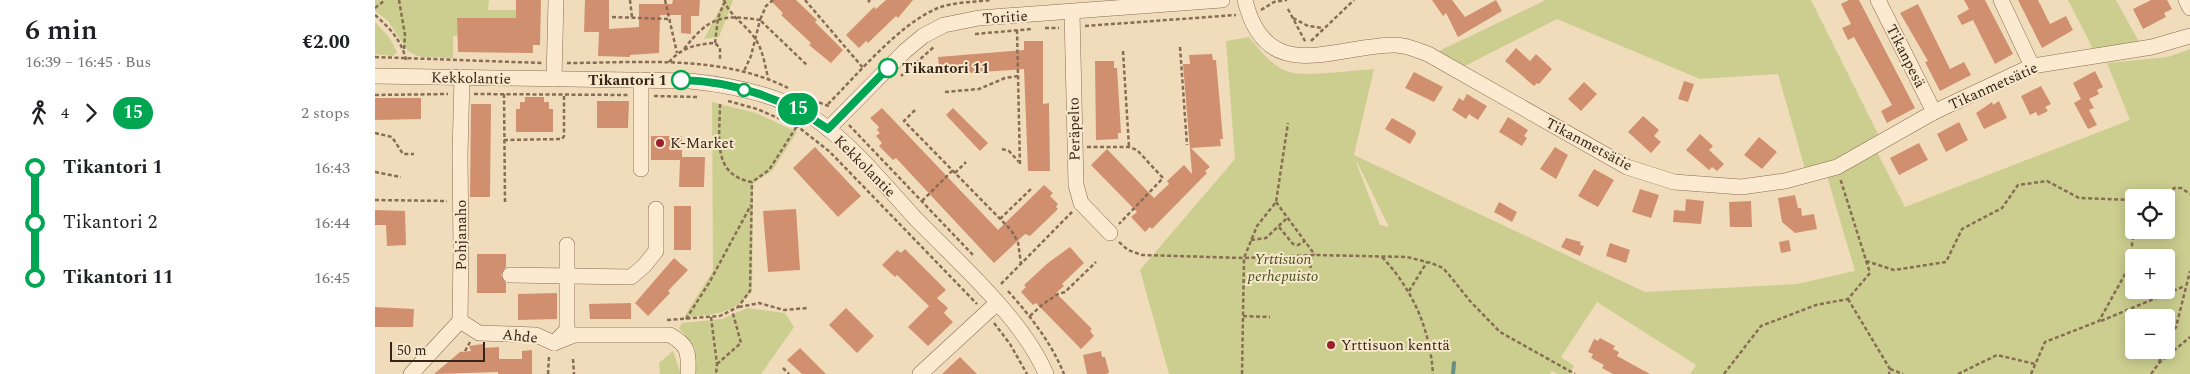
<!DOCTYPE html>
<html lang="en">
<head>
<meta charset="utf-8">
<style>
  :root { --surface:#fff; --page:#f2f2f2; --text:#202124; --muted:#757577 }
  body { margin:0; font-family:Spectral,serif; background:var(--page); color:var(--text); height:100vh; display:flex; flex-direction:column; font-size:19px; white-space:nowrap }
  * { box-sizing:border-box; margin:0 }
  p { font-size:16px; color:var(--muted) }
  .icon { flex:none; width:28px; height:28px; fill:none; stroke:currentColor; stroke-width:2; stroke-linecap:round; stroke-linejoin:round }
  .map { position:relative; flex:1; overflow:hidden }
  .drawer { display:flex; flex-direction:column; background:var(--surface); width:375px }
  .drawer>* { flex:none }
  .badge { padding:0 10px; border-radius:16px; font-size:18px; line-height:32px }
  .fabs { position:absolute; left:1750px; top:189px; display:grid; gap:10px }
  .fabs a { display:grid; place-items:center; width:50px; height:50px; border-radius:5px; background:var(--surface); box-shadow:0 2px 12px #0003; font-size:25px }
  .scale { position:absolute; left:15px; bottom:12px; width:95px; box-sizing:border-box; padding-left:5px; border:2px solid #36261a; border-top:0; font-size:14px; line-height:18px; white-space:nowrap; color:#36261a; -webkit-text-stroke:4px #f7e7cb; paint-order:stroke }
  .map>.badge { position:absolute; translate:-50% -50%; box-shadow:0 0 0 2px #fff }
  .legs { display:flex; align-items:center; gap:8px; height:55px; padding:0 25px; font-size:16px }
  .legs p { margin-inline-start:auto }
  .summary { display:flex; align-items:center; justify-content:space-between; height:85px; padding:0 25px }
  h1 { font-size:28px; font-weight:600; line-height:38px }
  ul { padding:0 25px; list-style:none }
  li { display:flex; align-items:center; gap:18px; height:55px; font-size:19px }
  li i { display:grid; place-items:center; width:8px; height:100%; margin:0 6px; background:currentColor }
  li i::after { content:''; width:12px; height:12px; margin:-6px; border:4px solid; border-radius:50%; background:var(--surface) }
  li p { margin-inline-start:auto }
  li:first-child i { background:linear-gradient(#0000 50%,currentColor 0) }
  li:last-child i { background:linear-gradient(currentColor 50%,#0000 0) }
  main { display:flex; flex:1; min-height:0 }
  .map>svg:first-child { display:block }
  .green { fill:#cbce8f; fill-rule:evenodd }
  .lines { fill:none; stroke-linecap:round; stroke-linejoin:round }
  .stream { stroke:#678e82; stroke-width:4 }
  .building { fill:#d0906f }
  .minor-casing { stroke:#886c54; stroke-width:16 }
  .path { stroke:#886c54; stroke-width:2.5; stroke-dasharray:4 2.5; stroke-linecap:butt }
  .minor { stroke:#fbeacf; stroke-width:15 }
  .line-1-casing { stroke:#fff; stroke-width:11 }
  .line-1 { stroke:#00a651; stroke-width:8 }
  .stop-1-dot { fill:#fff; stroke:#00a651; stroke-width:2.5 }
  .poi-dot { fill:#9a212b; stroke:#f7e7cb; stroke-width:2 }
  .labels { text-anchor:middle; stroke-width:4; stroke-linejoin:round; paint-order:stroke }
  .street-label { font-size:15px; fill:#36261a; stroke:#f7e7cb }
  .stop-label { font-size:15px; font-weight:bold; fill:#36261a; stroke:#f7e7cb; text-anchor:start }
  .poi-label { font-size:15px; fill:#36261a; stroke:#f7e7cb; text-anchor:start }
  .park-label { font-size:15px; font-style:italic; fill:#4a5420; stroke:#f7e7cb }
</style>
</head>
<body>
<main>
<section class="drawer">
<div class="summary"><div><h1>6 min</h1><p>16:39 – 16:45 · Bus</p></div><b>€2.00</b></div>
<div class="legs"><svg class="icon" aria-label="walk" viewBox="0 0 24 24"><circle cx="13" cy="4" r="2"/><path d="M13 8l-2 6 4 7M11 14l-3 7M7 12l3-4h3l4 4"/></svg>4<svg class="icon" aria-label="forward" viewBox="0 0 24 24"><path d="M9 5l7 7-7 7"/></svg><b class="badge" style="background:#00a651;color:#fff">15</b><p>2 stops</p></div>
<ul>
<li><i style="color:#00a651"></i><b>Tikantori 1</b><p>16:43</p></li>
<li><i style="color:#00a651"></i><span>Tikantori 2</span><p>16:44</p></li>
<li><i style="color:#00a651"></i><b>Tikantori 11</b><p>16:45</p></li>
</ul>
</section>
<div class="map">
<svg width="1815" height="374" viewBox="0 0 1815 374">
  <rect width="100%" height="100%" fill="#f0dcbb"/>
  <!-- green -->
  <g class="green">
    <path d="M0 0H114L113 10H141V18H83L82 36H78V58L48 57 40 55 33 51 13 21 0 11Z"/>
    <path d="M347 0H358L344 37 329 39 348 3Z"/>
    <path d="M1171 0H1436L1503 134 1459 163 1430 169 1403 74 1325 79 1182 19 1088 67 1064 51Z"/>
    <path d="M1693 0H1741L1764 42 1718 49Z"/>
    <path d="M0 22 14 37 22 52 18 56 0 54Z"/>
    <path d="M874 37C885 50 895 64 911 71 927 78 979 70 999 69L979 155 1270 292 1422 284 1480 271 1452 176 1501 150 1530 207 1755 120 1732 63 1793 57 1815 49V374H1315L1321 365 1222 302 1186 357 1199 366 1195 374H1183L1177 371 1175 374H794L765 270 860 159 851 41ZM981 162H982L1014 227 1005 225ZM1759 198H1791V230H1759ZM1759 258H1791V290H1759ZM1759 318H1791V350H1759Z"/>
    <path d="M337 102 381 113 422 132 397 171 378 183 377 291C359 315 336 315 309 317L338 271Z"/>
    <path d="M372 308 410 313 419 327 386 374H321L320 348 304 328 307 323 347 319Z"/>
    <path d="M298 351 306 374H285L284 363Z"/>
  </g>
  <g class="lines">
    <!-- stream -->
    <path class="stream" d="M1078 374 1079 363"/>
  </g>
  <!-- building -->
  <g class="building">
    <path d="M141 0H166L165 45H158V53L83 52 82 18H141Z"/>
    <path d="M210 0H234V29L264 27V4H297L298 0H325L324 16H316V34L306 33V15H285L284 53 255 55V57L223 56 224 32H209Z"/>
    <path d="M395 0H421L442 20 440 22 468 50 456 63 434 45 436 43 406 15 408 13Z"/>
    <path d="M511 0H538L523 18 521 16 493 43 491 41 484 48 471 35 499 7 501 9Z"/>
    <path d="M1057 0H1077L1090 17 1121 0 1127 11 1083 37 1071 13 1068 16Z"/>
    <path d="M1474 0H1484L1540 108 1512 123 1506 111 1517 105 1479 37 1473 40 1467 28 1476 24 1466 4Z"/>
    <path d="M1589 0H1610L1638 54 1620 64 1598 20 1587 25 1582 16 1594 9Z"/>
    <path d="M1643 0H1663L1675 24 1691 16 1698 30 1667 48Z"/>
    <path d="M1776 0H1792L1797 9 1789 13 1791 17 1768 29 1758 9Z"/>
    <path d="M1543 4 1575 69 1589 62 1596 75 1565 91 1550 62 1553 61 1525 13Z"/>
    <path d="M649 41H668V104L674 103 675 171H653L649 69 565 75 563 57 649 50Z"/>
    <path d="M1141 48 1155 61 1161 54 1177 69 1164 84 1162 83 1159 86 1130 61Z"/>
    <path d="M837 54 838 60H841L848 139H845L846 146 816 148 835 167 830 171 832 173 777 229 775 227 770 232 756 217 762 212 716 165 732 149 779 198 794 184 792 181 809 165 817 174 808 64H815L814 55Z"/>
    <path d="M720 61H739V68H742L746 133H743V139L721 140Z"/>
    <path d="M1720 71 1728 87 1722 90 1724 94 1714 99 1719 108 1714 110 1722 125 1713 129 1699 103 1706 99 1698 83Z"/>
    <path d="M1039 72 1068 87 1059 102 1030 88Z"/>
    <path d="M1309 81 1319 84 1313 102 1303 99Z"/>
    <path d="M1209 82 1222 94 1206 111 1193 99Z"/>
    <path d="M1666 86 1676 104 1670 107 1673 111 1663 116 1661 112 1655 115 1646 96Z"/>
    <path d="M1092 94 1112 106 1103 120 1094 114 1091 119 1077 110 1084 98 1088 101Z"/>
    <path d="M150 97H169V102H174V109H178V132H141V109H145V102H150Z"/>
    <path d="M0 98H46V119L0 120Z"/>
    <path d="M222 101H254L253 128H222Z"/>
    <path d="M1624 101 1632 118 1609 129 1601 113 1617 102 1618 105Z"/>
    <path d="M96 104H116L115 197H95Z"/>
    <path d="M507 108 623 230 669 185 678 193 675 196 683 204 681 207 683 209 655 236 650 234 619 263 521 158 518 160 504 146 507 143 501 136 505 133 502 130 504 127 495 118Z"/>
    <path d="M578 108 613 143 605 151 571 115Z"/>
    <path d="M1268 116 1284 130 1279 136 1286 142 1276 153 1253 132Z"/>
    <path d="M1133 117 1153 130 1149 136 1152 138 1147 146 1124 132Z"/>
    <path d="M1017 118 1040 131 1041 134 1035 144 1010 129Z"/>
    <path d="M1584 122 1593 140 1571 152 1562 134Z"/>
    <path d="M1325 134 1338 146 1334 150 1349 164 1342 171 1337 167 1334 170 1311 150Z"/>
    <path d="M276 136H307V157H330L329 187H304L305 160H276Z"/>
    <path d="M1384 137 1402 152 1387 169 1369 155Z"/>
    <path d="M1544 143 1553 160 1524 175 1515 158Z"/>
    <path d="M440 147 486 196 463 217 418 168Z"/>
    <path d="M1180 147 1193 155 1181 179 1165 169Z"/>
    <path d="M1219 169 1239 180 1223 207 1203 196Z"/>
    <path d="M1265 189 1284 195 1276 218 1257 212Z"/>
    <path d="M1420 195 1423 208H1426L1427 216 1439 214 1442 229 1420 233 1407 222 1403 198Z"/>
    <path d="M1311 199 1329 201 1326 224 1298 222 1299 210 1310 211Z"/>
    <path d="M1376 201 1377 227H1355L1354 202Z"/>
    <path d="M1124 202 1142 212 1137 222 1119 212Z"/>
    <rect x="299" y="206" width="17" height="44"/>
    <path d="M421 209 425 270 393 272 388 211Z"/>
    <path d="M0 210 30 211 31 245 12 246 11 225H0Z"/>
    <path d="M1191 238 1206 242 1205 245 1209 246 1205 256 1186 247Z"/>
    <path d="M1414 240 1416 251 1406 253 1404 242Z"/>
    <path d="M1235 243 1255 250 1251 263 1231 256Z"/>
    <path d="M695 247 709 263 687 284 689 286 681 293 717 329 715 331 719 336 706 349 661 303 658 305 646 292 651 287 649 285 673 263Z"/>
    <path d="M530 249 571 290 562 298 573 308 569 313 578 322 553 346 533 327 554 306 522 275 520 277 507 265 522 250 526 253Z"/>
    <path d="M102 254H131V267L126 275 131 283V293H102Z"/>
    <path d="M299 258 313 270 293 291 295 293 273 316 260 303Z"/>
    <path d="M182 293V319L143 320V294Z"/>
    <path d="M256 303V319H215L214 304Z"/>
    <path d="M0 307 39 309 38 327H0Z"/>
    <path d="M471 308 499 336 482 353 454 325Z"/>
    <path d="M1225 338 1240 346 1238 349 1244 352 1242 356 1275 374H1238L1227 368 1229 365 1216 358 1218 354 1213 352 1219 339 1223 341Z"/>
    <path d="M108 344V348L124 347V359H147V351L157 350V374H123V372L59 374 85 352 96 351 94 346Z"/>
    <path d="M425 348 451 374H427L412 360Z"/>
    <path d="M726 351 727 357H730L734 372 732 374H712L708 355Z"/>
    <path d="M585 357 602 374H567Z"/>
  </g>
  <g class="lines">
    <!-- minor casing -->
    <g class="minor-casing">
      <g id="minor">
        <path d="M870 0C891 88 960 45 1020 45 1031 45 1042 50 1053 54L1252 167 1299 182 1366 187 1410 181 1462 167 1559 112 1657 66 1777 47 1815 36"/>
        <path d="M1503 0 1559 112"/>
        <path d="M1626 0 1657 66"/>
        <path d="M1811 0 1815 8"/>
        <path d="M697 12 701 185 706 203 735 233"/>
        <path d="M0 76 315 81C353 85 398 93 431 113 473 139 507 182 540 218 582 261 648 319 671 374"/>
        <path d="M179 79 181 0"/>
        <path d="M453 129 530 51 548 36 569 25 604 18 847 0"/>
        <path d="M266 169V80"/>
        <path d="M135 275 256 277 269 266 281 251V209"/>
        <path d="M85 321 104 333 161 335 179 343"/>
        <path d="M180 342 192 330V245"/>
        <path d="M179 343 199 335H295C313 345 314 352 313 372"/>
        <path d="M36 374 85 321 86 250 85 154 87 78"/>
        <path d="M545 374 622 303"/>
      </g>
    </g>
    <!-- path -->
    <g class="path">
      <path d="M24 0 30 35 29 50"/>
      <path d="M255 0 257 17"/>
      <path d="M290 0 302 53"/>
      <path d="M349 0C355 17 372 25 381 40 388 51 390 65 393 78"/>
      <path d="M398 0 391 6 385 20 433 66"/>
      <path d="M430 0 489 69"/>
      <path d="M493 2 495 0"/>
      <path d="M0 8 10 0"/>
      <path d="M913 9 931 43"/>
      <path d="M886 10 899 2 912 0"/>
      <path d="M0 15C14 27 27 41 31 60"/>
      <path d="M237 17 293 19"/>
      <path d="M918 18 933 26 948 28"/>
      <path d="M710 26 861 15"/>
      <path d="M670 28H684"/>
      <path d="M642 30 645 166"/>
      <path d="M600 34 657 29"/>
      <path d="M936 41 979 0"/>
      <path d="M340 43 343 18 349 3"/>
      <path d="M805 47 812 145"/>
      <path d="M309 49C334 17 346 14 385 20L376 56 369 71"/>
      <path d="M748 51 754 147"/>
      <path d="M0 57 167 63"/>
      <path d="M294 62C306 48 321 44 340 43L345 48V60"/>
      <path d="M192 63C265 63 346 54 413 88"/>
      <path d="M526 76 560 46"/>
      <path d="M570 92 604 89 630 78 643 76"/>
      <path d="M99 94 253 95"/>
      <path d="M129 94 130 203"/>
      <path d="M0 95 73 94"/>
      <path d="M279 96 323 97"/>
      <path d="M438 100 456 107"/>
      <path d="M353 101 382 109 422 126 455 152 602 304"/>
      <path d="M345 104C345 136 336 175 377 182L394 170 422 126"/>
      <path d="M453 104C483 74 524 24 563 8 578 2 600 2 616 0"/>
      <path d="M540 110 529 121 636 230 643 242 646 264"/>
      <path d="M474 125 598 255"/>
      <path d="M0 133 17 137 28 154H39"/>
      <path d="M129 140 187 139 189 136V95"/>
      <path d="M712 147H754L762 150 788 178 744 224"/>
      <path d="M627 149 634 151 644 162"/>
      <path d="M0 172 26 177"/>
      <path d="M580 173 591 162"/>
      <path d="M0 200 72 201"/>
      <path d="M547 201 578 170"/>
      <path d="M1791 201 1799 188H1806L1815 194"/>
      <path d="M901 202 940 255"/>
      <path d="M625 219 656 189"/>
      <path d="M904 227 918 244 923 245 930 241"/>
      <path d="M876 240 891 238 912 218"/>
      <path d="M744 242 753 250 767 255 869 258 941 255 1032 257 1056 263 1068 268 1075 276 1095 301 1125 332 1200 374"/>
      <path d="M1007 257C1038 290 1055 329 1058 374"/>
      <path d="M1491 261 1519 270 1571 262 1587 229 1627 208 1643 185 1672 181 1704 198 1759 200"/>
      <path d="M935 281 936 255"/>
      <path d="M626 284 697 212"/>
      <path d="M633 291C656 317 676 342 689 374"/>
      <path d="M1034 291 1052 262"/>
      <path d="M1473 299 1515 369 1514 374"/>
      <path d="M364 307 384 303 409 310 432 308"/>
      <path d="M655 316 668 304 683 294 690 292 721 262"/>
      <path d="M868 316 895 317"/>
      <path d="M336 317 342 364 341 374"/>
      <path d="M311 319 334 283 376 205"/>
      <path d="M292 320 345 316 363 307 375 291 377 182"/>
      <path d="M1726 321 1810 286"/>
      <path d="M619 323 635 344 652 374"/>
      <path d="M1791 347 1801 327 1815 271"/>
      <path d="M90 351 95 342"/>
      <path d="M198 359 199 374"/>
      <path d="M1784 362 1790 350"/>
      <path d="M342 364 366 343 357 310"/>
      <path d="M408 368 414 374"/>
      <path d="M1515 369 1528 374"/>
      <path d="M173 374 174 356"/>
      <path d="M867 374 869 258 882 226 901 202 913 123"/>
      <path d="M1349 374 1386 326 1441 305 1473 299 1495 273 1465 178"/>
      <path d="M1583 374 1622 355 1660 364"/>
      <path d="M1656 374 1670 342 1724 321 1754 267 1759 230"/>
      <path d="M1776 374 1784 363 1815 337"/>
    </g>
    <!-- minor -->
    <use href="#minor" class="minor"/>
  </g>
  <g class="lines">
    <!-- line-1 casing -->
    <g class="line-1-casing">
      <path id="line-1" d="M306 80C358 81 411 99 453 129L513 68"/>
    </g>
    <!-- line-1 -->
    <use href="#line-1" class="line-1"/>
  </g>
  <!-- markers -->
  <g class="stop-1-dot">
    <circle cx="513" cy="68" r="9"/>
    <circle cx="306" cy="80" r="9"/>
    <circle cx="369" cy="90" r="6"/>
  </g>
  <g class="poi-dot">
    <circle cx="285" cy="143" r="5"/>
    <circle cx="956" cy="345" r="5"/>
  </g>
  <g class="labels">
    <!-- street labels -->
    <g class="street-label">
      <text transform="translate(630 17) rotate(-4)" y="5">Toritie</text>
      <text transform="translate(1531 56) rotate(63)" y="5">Tikanpesä</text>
      <text transform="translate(96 78) rotate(1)" y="5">Kekkolantie</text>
      <text transform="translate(1618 86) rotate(-24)" y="5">Tikanmetsätie</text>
      <text transform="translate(699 129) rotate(-91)" y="5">Peräpelto</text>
      <text transform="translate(1214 144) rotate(28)" y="5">Tikanmetsätie</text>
      <text transform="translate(490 166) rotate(45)" y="5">Kekkolantie</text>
      <text transform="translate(86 235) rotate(-90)" y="5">Pohjanaho</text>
      <text transform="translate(145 336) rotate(6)" y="5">Ahde</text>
    </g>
    <!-- stop labels -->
    <g class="stop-label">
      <text x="527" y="73">Tikantori 11</text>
      <text x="292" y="85" text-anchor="end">Tikantori 1</text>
    </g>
    <!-- poi labels -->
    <g class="poi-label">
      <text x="295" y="148">K-Market</text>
      <text x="966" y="350">Yrttisuon kenttä</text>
    </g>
    <!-- park labels -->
    <g class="park-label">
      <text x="908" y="264">Yrttisuon<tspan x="908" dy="17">perhepuisto</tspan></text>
    </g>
  </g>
</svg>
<div class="fabs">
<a><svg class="icon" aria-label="locate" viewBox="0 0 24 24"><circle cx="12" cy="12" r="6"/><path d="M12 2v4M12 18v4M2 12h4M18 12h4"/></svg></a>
<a>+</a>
<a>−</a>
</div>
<div class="scale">50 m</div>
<b class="badge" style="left:423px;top:109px;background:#00a651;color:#fff">15</b>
</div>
</main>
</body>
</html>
